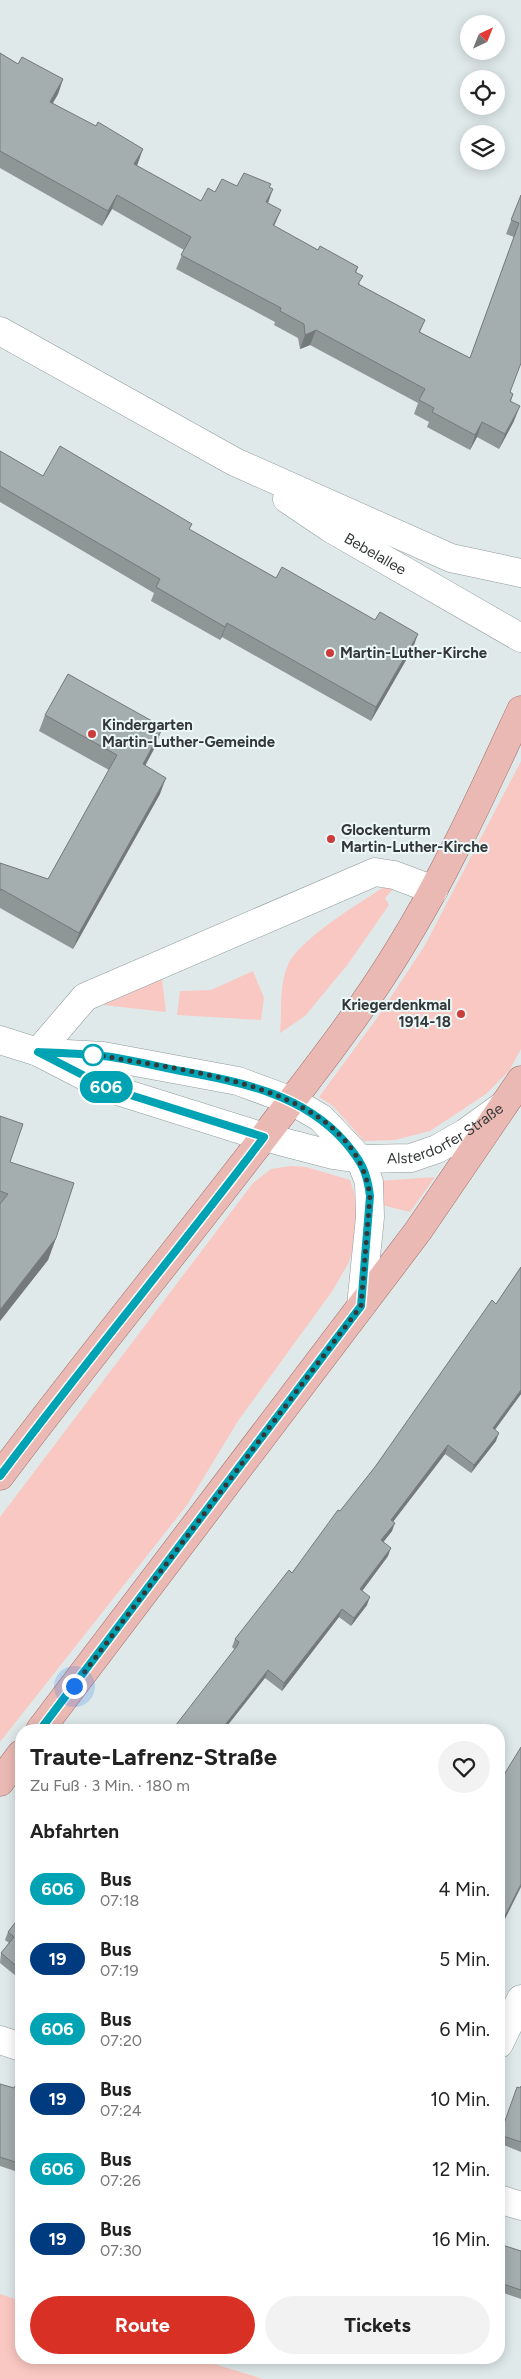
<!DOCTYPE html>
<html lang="de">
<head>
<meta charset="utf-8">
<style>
  :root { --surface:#fff; --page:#f2f2f2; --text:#222; --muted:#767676; --accent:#d93025 }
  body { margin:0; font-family:Figtree,sans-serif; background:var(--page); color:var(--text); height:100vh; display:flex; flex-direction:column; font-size:19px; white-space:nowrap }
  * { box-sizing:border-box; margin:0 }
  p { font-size:16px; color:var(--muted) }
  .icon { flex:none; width:28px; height:28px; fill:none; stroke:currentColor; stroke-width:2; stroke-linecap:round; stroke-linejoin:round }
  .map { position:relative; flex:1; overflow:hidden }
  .panel { position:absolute; left:15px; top:1724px; width:490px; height:640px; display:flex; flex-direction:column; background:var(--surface); border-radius:20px; box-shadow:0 2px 12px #0003 }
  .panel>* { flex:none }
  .badge { padding:0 10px; border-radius:16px; font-size:18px; line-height:32px }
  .needle { width:32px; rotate:43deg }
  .controls { position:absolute; left:460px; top:15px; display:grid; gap:10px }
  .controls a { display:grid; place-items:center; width:45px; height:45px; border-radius:50%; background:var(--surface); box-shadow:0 2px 12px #0003; font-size:25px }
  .you { position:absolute; width:25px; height:25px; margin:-12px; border:4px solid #fff; border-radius:50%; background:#1a73e8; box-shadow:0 0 0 8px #1a73e833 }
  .map>.badge { position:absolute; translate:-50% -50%; box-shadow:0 0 0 2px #fff }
  h2 { padding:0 15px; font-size:19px; line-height:45px }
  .round { display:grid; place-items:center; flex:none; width:52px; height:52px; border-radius:26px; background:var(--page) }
  .headline { display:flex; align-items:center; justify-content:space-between; height:85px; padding:0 15px }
  h1 { font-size:24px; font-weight:700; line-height:38px }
  .primary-button { display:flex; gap:10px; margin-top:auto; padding:10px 15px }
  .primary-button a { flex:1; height:58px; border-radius:30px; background:var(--accent); color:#fff; font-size:20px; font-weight:700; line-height:58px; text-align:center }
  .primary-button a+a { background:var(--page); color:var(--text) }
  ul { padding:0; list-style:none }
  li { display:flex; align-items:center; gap:15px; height:70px; padding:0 15px }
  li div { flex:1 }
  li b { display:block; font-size:19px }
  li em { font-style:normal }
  li .badge { min-width:55px; font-weight:700; text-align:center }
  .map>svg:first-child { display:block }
  .green { fill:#fac8c2 }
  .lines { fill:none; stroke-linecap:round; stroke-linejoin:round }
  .minor-casing { stroke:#909a9a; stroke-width:29 }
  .major-casing { stroke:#a16d68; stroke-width:29 }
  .minor { stroke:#fff; stroke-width:28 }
  .major { stroke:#eab9b4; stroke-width:28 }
  .wall { fill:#8e9696 }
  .shaded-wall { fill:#747a7a }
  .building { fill:#a5aeaf; stroke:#747a7a }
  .line-casing { stroke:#fff; stroke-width:11 }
  .line { stroke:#00a3b4; stroke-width:8 }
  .walk { stroke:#343838; stroke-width:5; stroke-dasharray:0 9 }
  .poi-dot { fill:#cb3c3a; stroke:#ecf7f7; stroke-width:2 }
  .stop-dot { fill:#fff; stroke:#00a3b4; stroke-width:2.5 }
  .labels { text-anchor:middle; stroke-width:4; stroke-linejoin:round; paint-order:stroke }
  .street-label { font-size:15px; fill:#343838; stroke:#ecf7f7 }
  .poi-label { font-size:15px; font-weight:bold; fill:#343838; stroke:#ecf7f7; text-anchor:start }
</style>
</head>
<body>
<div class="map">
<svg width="521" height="2379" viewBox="0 0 521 2379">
  <rect width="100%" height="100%" fill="#dfe9ea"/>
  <!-- green -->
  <g class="green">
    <path d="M521 761V1049L509 1071 486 1094 430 1131 395 1140 364 1141 333 1106 319 1097 377 1018 425 945Z"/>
    <path d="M389 884 393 889 385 898 389 905 348 964 305 1016 280 1033C282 1011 279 984 288 965 299 939 364 900 389 884Z"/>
    <path d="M253 971 264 998 261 1020 177 1015 180 991 211 990Z"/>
    <path d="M162 979 166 1012 103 1005Z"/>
    <path d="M290 1166 306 1167 350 1180 358 1205 356 1238 349 1262 333 1290 238 1421 187 1505 0 1742V1517L253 1183 271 1169Z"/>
    <path d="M435 1177 410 1212 382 1205 379 1181Z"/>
    <path d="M0 2294 21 2301V2358H195L263 2379H0Z"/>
  </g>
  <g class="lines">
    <!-- minor casing -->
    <g class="minor-casing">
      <g id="minor">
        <path d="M0 331 235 462 451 558 521 573"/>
        <path id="s1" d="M287 499 330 528 521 638"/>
        <path id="s2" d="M0 1040 38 1052 108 1088 264 1137 333 1155 360 1159 411 1158 437 1149 465 1133 501 1107"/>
        <path d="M38 1052 85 997 375 872 394 875 434 890"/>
        <path d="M49 1053 103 1056 238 1081 292 1101 321 1118 360 1159 369 1182 370 1217 361 1306"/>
        <path d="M0 2040 21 2047"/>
        <path d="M499 2044 521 1999"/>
        <path d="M499 2199 521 2206"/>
      </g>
    </g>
    <!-- major casing -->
    <g class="major-casing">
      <g id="major">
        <path d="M0 1476C87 1360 179 1248 267 1133 312 1074 359 1015 398 951 446 874 483 792 521 710"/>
        <path d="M40 1730 418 1231 521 1080"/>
        <path d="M0 1782 21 1754"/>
      </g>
    </g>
    <!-- minor -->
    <use href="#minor" class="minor"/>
    <!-- major -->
    <use href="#major" class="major"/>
  </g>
  <!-- wall -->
  <g class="wall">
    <path d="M0 53 18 64 63 79 58 94 53 103 138 163 137 166 201 201 215 192 237 186 270 187 268 203 274 226 318 250 358 267 356 273 360 285 425 320 420 332 470 358 514 237 506 234 521 195 510 392 513 394 511 401 514 421 499 449 477 437 470 450 427 427 429 422 414 414 418 403 310 345 300 349 298 338 274 325 275 322 176 269 184 250 112 209 102 226 0 168Z"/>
    <path d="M0 451 43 476 190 530 276 578 413 648 371 721 222 637 220 640 151 601 154 593 0 502Z"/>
    <path d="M45 715 150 725 161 731 155 747 145 766 160 794 73 949 0 908V863L48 879 109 770 39 731Z"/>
    <path d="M0 1116 10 1162 56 1238 48 1260 0 1321Z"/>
    <path d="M521 1267V1394L495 1430 496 1441 471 1473 445 1454 393 1522 392 1531 383 1542 388 1556 362 1591 367 1605 351 1626 339 1617 282 1691 265 1678 232 1647 235 1639 292 1573 375 1467 496 1304Z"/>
    <path d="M21 1915V1980L0 1963 1 1953 9 1943 5 1940 8 1932Z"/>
    <path d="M0 2084 14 2088 21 2089V2173L0 2166Z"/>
    <path d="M521 2086V2152L499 2143V2139L517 2087 520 2088Z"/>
    <path d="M499 2244 521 2251V2299L501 2292 499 2298Z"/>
  </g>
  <!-- shaded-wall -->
  <g class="shaded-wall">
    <path d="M63 79 58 94 45 116 50 102Z"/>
    <path d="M143 149 138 163 129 179 134 164Z"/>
    <path d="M273 189 268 203 266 202Z"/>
    <path d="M117 195 112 209 102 226 108 211Z"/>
    <path d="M281 210 275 224 267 239 273 225Z"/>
    <path d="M316 330 310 345 300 349 305 335Z"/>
    <path d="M520 406 514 421 499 449 505 434Z"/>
    <path d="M482 422 477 437 470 450 475 435Z"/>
    <path d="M227 623 222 637 220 640 225 627Z"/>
    <path d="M418 634 413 648 371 721 376 707Z"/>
    <path d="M161 731 155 747 137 781 143 764Z"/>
    <path d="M166 778 160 794 73 949 79 933Z"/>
    <path d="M56 1238 48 1260 0 1321V1310Z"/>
    <path d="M521 1390V1394L490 1436 493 1428Z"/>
    <path d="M499 1433 496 1441 471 1473 474 1465Z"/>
    <path d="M448 1445 445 1454 388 1528 391 1520Z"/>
    <path d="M395 1523 392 1531 378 1549 381 1540Z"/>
    <path d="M391 1548 388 1556 357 1598 360 1589Z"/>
    <path d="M370 1597 367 1605 351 1626 354 1618Z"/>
    <path d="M342 1609 339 1617 282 1691 284 1683Z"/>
    <path d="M268 1670 265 1678 224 1730H221Z"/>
    <path d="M521 1884V1887L499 1931V1928Z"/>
  </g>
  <!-- building -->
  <g class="building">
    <path d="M0 53 18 64 22 57 63 79 50 102 96 126 98 122 143 149 134 164 201 201 208 188 215 192 222 179 237 186 244 173 271 184 269 187 273 189 266 202 281 210 273 225 318 250 320 246 358 267 355 272 363 276 358 284 425 320 419 332 470 358 519 223 511 220 521 195V363L510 392 513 394 510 401 520 406 505 434 482 422 475 435 432 412 434 408 419 400 425 389 316 330 305 335 304 324 280 311 281 308 181 255 191 237 117 195 108 211 0 151Z"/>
    <path d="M60 446 192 524 189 529 276 578 282 567 375 620 380 612 418 634 376 707 227 623 225 627 156 587 160 579 0 486V451L43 476Z"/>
    <path d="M68 674 152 721 149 724 161 731 143 764 166 778 79 933 1 889 0 891V863L48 879 117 755 45 715Z"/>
    <path d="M0 1116 23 1124 10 1162 74 1183 56 1238 0 1310V1204L8 1194 0 1191Z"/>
    <path d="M521 1267V1390L493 1428 499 1433 474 1465 448 1445 391 1520 395 1523 381 1540 391 1548 360 1589 370 1597 354 1618 342 1609 284 1683 268 1670 221 1730H172L237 1646 239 1642 235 1639 289 1570 292 1573 338 1510 340 1511 375 1467 492 1300 496 1304Z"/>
    <path d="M521 1747V1884L499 1928V1783Z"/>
    <path d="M21 1915V1970L1 1953 14 1937 8 1932Z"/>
    <path d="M0 2084 14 2088 15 2086 21 2089V2164L0 2157Z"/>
    <path d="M521 2086V2142L500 2135 517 2087 520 2088Z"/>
    <path d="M499 2244 521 2251V2290L503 2284 502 2290 499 2289Z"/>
  </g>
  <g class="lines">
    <!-- line casing -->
    <g class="line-casing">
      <path id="line" d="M0 1476C86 1361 178 1251 264 1137L108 1088 38 1052C59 1053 81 1053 103 1056 129 1059 155 1066 181 1071 241 1082 303 1094 345 1142 361 1161 367 1171 370 1196L361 1306 40 1730"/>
    </g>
    <!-- line -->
    <use href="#line" class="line"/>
    <!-- walk -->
    <path class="walk" d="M74 1686 361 1306 370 1196C355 1085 190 1072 103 1056L87 1055H93"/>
  </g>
  <!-- markers -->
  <g class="poi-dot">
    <circle cx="330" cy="653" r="5"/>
    <circle cx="92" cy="734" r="5"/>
    <circle cx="331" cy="839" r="5"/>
    <circle cx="461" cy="1014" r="5"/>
  </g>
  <circle class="stop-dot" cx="93" cy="1055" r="10"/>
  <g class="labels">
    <!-- street labels -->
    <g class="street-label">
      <text dy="5" stroke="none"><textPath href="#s1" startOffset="104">Bebelallee</textPath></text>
      <text dy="5" stroke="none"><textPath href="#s2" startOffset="472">Alsterdorfer Straße</textPath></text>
    </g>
    <!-- poi labels -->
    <g class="poi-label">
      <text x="340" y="658">Martin-Luther-Kirche</text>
      <text x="102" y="730">Kindergarten<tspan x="102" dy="17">Martin-Luther-Gemeinde</tspan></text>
      <text x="341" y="835">Glockenturm<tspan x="341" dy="17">Martin-Luther-Kirche</tspan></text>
      <text x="451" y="1010" text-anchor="end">Kriegerdenkmal<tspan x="451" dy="17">1914-18</tspan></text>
    </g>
  </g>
</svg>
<div class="controls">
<a><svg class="needle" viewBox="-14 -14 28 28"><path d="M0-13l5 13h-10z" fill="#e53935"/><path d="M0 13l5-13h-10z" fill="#767676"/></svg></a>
<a><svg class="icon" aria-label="locate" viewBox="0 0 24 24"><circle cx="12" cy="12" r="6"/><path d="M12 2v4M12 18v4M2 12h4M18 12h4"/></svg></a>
<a><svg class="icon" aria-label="layers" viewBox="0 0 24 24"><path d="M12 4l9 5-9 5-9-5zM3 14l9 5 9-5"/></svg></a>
</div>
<div class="you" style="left:74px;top:1686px"></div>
<b class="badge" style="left:106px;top:1087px;background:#00a3b4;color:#fff">606</b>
<section class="panel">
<div class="headline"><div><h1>Traute-Lafrenz-Straße</h1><p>Zu Fuß · 3 Min. · 180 m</p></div><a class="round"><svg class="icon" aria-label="heart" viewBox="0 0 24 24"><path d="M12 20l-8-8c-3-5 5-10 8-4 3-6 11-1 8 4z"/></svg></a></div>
<h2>Abfahrten</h2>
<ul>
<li><span class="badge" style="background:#00a3b4;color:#fff">606</span><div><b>Bus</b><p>07:18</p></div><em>4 Min.</em></li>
<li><span class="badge" style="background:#003b80;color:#fff">19</span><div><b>Bus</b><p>07:19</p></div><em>5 Min.</em></li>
<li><span class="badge" style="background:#00a3b4;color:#fff">606</span><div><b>Bus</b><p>07:20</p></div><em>6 Min.</em></li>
<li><span class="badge" style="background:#003b80;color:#fff">19</span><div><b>Bus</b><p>07:24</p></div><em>10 Min.</em></li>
<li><span class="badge" style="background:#00a3b4;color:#fff">606</span><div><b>Bus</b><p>07:26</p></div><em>12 Min.</em></li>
<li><span class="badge" style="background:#003b80;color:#fff">19</span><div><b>Bus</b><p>07:30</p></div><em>16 Min.</em></li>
</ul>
<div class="primary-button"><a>Route</a><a>Tickets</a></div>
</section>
</div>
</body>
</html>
